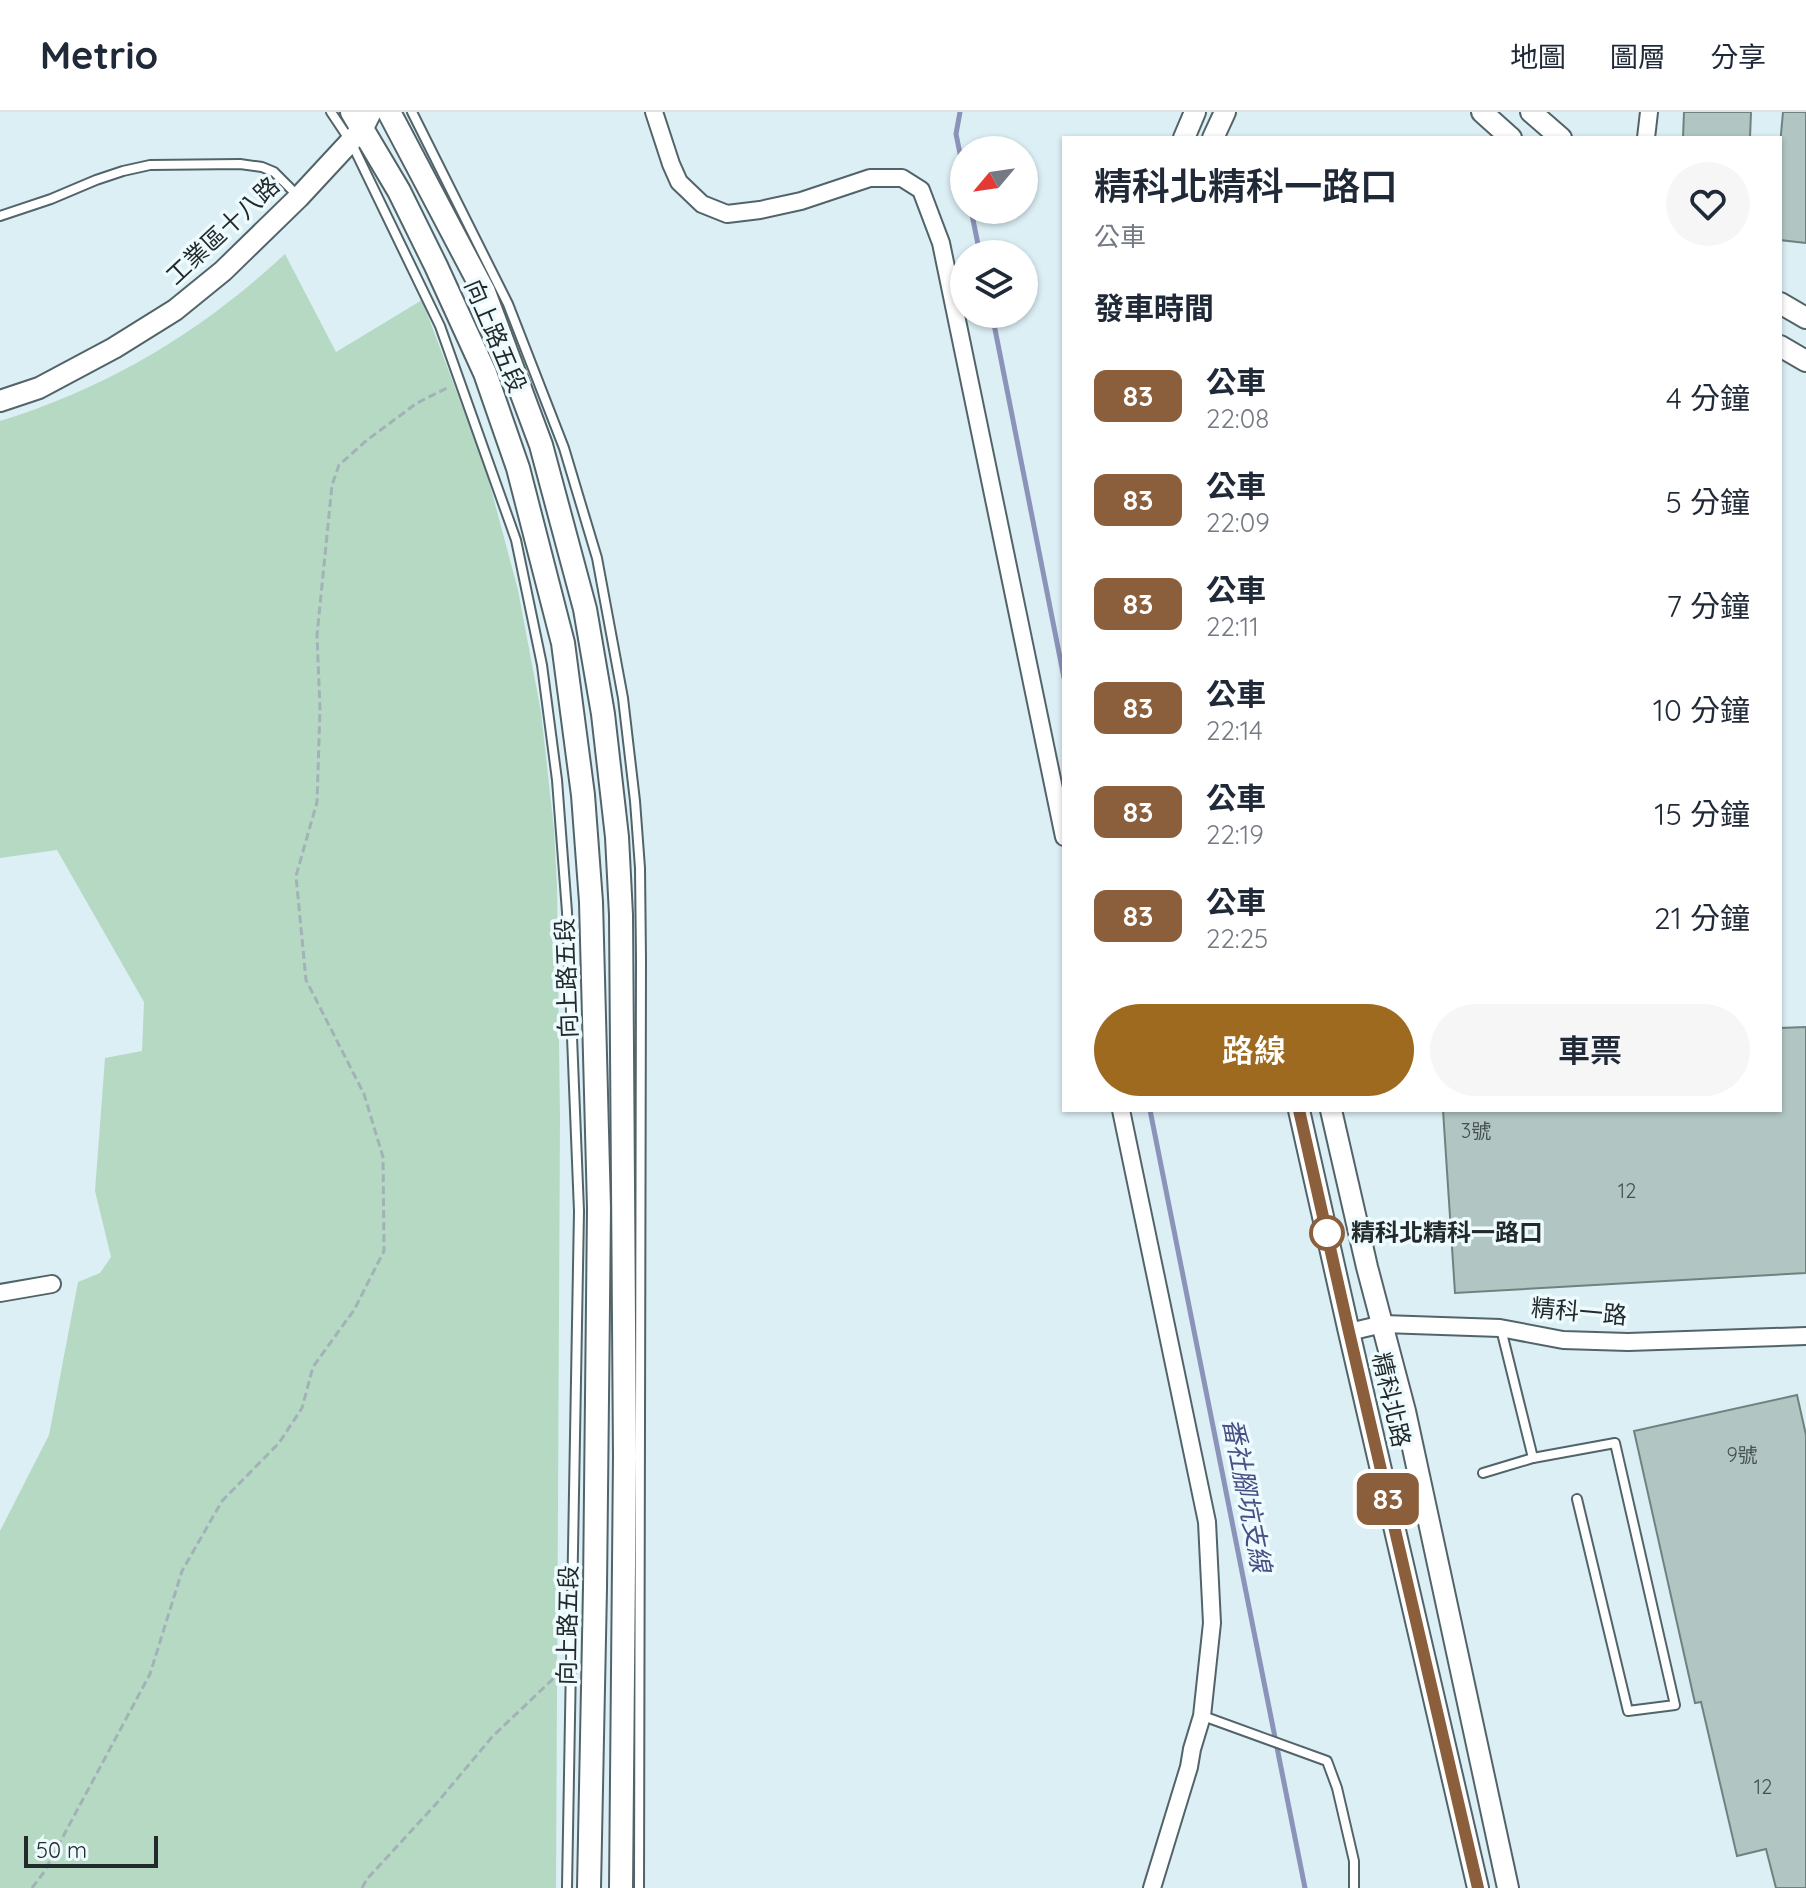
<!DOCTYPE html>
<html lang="zh-TW">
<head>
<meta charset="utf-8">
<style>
  :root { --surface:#fff; --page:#f6f6f7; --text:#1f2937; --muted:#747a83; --line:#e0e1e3; --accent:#9d6a20 }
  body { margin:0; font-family:Quicksand,"Noto Sans TC",sans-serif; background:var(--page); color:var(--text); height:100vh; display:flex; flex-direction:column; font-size:30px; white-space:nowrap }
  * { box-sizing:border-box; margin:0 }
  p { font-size:26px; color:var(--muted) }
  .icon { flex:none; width:44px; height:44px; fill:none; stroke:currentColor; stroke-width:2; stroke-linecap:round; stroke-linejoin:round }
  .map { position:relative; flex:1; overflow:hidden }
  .side { position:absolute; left:1062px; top:24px; width:720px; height:976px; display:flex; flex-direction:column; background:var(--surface); border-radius:0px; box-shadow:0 2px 6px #0004 }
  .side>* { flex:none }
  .badge { padding:0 16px; border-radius:12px; font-size:28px; line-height:52px }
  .needle { width:52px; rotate:241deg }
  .tools { position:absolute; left:950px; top:24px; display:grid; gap:16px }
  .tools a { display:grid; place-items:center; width:88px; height:88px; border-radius:50%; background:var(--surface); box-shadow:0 2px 6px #0004; font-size:40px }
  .scale { position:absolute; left:24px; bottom:20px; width:134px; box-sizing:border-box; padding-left:8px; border:4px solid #232a2c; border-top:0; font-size:22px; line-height:28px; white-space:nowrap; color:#232a2c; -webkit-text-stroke:6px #eefbfe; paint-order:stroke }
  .map>.badge { position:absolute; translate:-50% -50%; box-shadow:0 0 0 4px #fff }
  h2 { padding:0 32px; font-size:30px; line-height:72px }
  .round { display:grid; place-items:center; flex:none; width:84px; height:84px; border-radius:42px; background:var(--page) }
  .headline { display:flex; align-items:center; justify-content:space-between; height:136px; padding:0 32px }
  h1 { font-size:38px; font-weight:600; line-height:60px }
  .button { display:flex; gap:16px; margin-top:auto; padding:16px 32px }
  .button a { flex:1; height:92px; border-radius:48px; background:var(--accent); color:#fff; font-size:32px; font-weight:600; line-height:92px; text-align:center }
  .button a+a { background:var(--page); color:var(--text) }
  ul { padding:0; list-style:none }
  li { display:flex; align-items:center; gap:24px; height:104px; padding:0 32px }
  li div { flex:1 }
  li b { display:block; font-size:30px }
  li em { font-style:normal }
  li .badge { min-width:88px; font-weight:700; text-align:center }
  header { display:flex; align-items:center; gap:48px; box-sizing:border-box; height:112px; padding:0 40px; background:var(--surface); border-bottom:2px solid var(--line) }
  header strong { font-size:38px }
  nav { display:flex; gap:44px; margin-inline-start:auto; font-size:28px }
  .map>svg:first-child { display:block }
  .green { fill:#b6d9c4 }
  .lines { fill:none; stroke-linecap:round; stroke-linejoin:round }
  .stream { stroke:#8b93b9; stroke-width:5 }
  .building { fill:#b1c6c3; stroke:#6f8280; stroke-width:2 }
  .service-casing { stroke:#526469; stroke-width:12 }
  .minor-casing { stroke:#526469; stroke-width:20 }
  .tertiary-casing { stroke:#526469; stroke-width:24 }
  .secondary-casing { stroke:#526469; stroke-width:26 }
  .path { stroke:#a2b2b7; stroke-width:3; stroke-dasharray:8 4; stroke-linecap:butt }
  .service { stroke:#fff; stroke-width:8 }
  .minor { stroke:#fff; stroke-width:16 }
  .tertiary { stroke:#fff; stroke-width:20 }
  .secondary { stroke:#fff; stroke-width:22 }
  .line-casing { stroke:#fff; stroke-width:18 }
  .line { stroke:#8b5e3c; stroke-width:12 }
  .stop-dot { fill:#fff; stroke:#8b5e3c; stroke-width:4 }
  .labels { text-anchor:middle; stroke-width:7; stroke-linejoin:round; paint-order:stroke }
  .number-label { font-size:20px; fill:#465152 }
  .street-label { font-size:24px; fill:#232a2c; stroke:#eefbfe }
  .stop-label { font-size:24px; font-weight:bold; fill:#232a2c; stroke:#eefbfe; text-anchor:start }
  .water-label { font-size:26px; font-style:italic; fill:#474f84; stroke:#eefbfe }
</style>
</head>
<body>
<header>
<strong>Metrio</strong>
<nav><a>地圖</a><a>圖層</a><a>分享</a></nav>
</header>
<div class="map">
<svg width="1806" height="1776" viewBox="0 0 1806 1776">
  <rect width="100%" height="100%" fill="#dbeff5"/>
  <!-- green -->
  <path class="green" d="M285 142 336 240 422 188 486 358 518 478 541 600 554 717 557 775 560 1007 556 1776H0V1419L49 1323 78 1170 100 1161 111 1145 95 1079 105 946 142 939 144 890 57 738 0 746V309C110 275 201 220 285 142Z"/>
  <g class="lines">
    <!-- stream -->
    <g class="stream">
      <path d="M960 0 956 22 964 61"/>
      <path d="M971 98 980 142"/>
      <path d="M992 202 1064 566"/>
      <path d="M1150 998 1305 1776"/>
    </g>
  </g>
  <!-- building -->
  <g class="building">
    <path d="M1684 0H1751L1750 26H1683Z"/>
    <path d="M1783 0H1806V131L1780 128V33Z"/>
    <path d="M1806 915V1161L1455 1181 1443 998H1780V916Z"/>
    <path d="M1797 1283 1806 1323V1776H1776L1766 1737 1737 1744 1701 1590 1695 1591 1634 1319Z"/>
  </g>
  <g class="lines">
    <!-- service casing -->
    <g class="service-casing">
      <g id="service">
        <path d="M331 0 351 30 440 214 516 428 542 553 557 668 567 800 579 1099 567 1776"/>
        <path d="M412 0 508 192 564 336 597 446 623 586 635 689 640 756 641 848 639 1776"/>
        <path d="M0 104 51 87 96 68 123 59 150 53 240 52 262 55 274 60 298 84"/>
        <path d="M1501 1217 1533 1346"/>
        <path d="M1483 1361 1533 1346 1615 1331 1675 1593 1628 1599 1577 1387"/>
        <path d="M1203 1604 1327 1649 1337 1676 1354 1749V1776"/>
      </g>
    </g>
    <!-- minor casing -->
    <g class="minor-casing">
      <g id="minor">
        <path d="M654 0 671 52 679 70 702 92 727 102 760 98 801 89 870 66H902L921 78 941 131 1064 725"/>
        <path d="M1646 26 1649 0"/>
        <path d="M1121 998 1207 1410 1212 1511 1202 1604 1192 1637 1189 1655 1152 1776"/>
        <path d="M0 1181 52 1172"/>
        <path d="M1349 1220 1383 1212 1500 1216 1563 1228 1628 1230 1806 1224"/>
      </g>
    </g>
    <!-- tertiary casing -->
    <g class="tertiary-casing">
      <g id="tertiary">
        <path d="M1482 0 1511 26"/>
        <path d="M1531 0 1561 26"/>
        <path d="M1184 26 1195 0"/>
        <path d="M1213 26 1225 0"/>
        <path d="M1780 191 1806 206"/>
        <path d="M1780 234 1806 249"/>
        <path d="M0 289 39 276 114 236 175 198 223 159 299 85 363 16 371 0"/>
        <path d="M1299 998 1349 1220 1478 1776"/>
        <path d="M1331 998 1367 1155 1405 1299 1508 1776"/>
      </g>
    </g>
    <!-- secondary casing -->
    <g class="secondary-casing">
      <g id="secondary">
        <path d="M352 0 399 79 436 154 485 261 518 356 563 531 583 683 591 790 599 1096 595 1476 589 1776"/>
        <path d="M389 0 484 180 541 333 585 497 603 602 617 725 621 803 625 1344 621 1776"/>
      </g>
    </g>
    <!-- path -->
    <g class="path">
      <path d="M32 1776 44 1760 150 1562 182 1459 222 1389 279 1331 302 1296 313 1255 354 1198 384 1139 383 1045 364 982 306 868 296 764 317 690 320 597 317 523 332 373 339 353 367 328 417 291 447 276"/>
      <path d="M362 1776 367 1767 436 1692 492 1625 556 1564"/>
    </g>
    <!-- service -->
    <use href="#service" class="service"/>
    <!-- minor -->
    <use href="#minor" class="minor"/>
    <!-- tertiary -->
    <use href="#tertiary" class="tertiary"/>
    <!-- secondary -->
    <use href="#secondary" class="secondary"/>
  </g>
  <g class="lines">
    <!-- line casing -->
    <g class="line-casing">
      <path id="line" d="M1299 998 1349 1220 1478 1776"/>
    </g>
    <!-- line -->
    <use href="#line" class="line"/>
  </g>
  <!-- markers -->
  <circle class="stop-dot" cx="1327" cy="1121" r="16"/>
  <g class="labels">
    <!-- number labels -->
    <g class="number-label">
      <text x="1476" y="1026">3號</text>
      <text x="1627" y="1086">12</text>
      <text x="1742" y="1350">9號</text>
      <text x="1763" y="1682">12</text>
    </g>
    <!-- street labels -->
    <g class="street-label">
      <text transform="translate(223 119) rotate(-43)" y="8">工業區十八路</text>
      <text transform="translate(495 224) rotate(67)" y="8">向上路五段</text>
      <text transform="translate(567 866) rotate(-92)" y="8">向上路五段</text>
      <text transform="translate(1579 1200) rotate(5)" y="8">精科一路</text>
      <text transform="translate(1391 1288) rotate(77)" y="8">精科北路</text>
      <text transform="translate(568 1513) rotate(-89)" y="8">向上路五段</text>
    </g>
    <!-- stop labels -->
    <g class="stop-label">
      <text x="1351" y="1129">精科北精科一路口</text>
    </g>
    <!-- water labels -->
    <g class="water-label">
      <text transform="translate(1247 1383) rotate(79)" y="9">番社腳坑支線</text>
    </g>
  </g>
</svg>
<div class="tools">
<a><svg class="needle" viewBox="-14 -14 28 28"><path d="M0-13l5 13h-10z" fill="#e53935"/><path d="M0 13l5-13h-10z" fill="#747a83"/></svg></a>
<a><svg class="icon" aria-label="layers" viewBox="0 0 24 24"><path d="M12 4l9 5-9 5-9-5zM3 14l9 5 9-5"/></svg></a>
</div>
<div class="scale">50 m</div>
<b class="badge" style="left:1388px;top:1387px;background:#8b5e3c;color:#fff">83</b>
<section class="side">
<div class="headline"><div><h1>精科北精科一路口</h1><p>公車</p></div><a class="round"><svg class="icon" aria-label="heart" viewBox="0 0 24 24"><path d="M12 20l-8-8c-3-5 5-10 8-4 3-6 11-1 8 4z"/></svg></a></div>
<h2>發車時間</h2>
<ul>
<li><span class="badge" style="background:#8b5e3c;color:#fff">83</span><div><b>公車</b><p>22:08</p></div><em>4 分鐘</em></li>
<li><span class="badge" style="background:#8b5e3c;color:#fff">83</span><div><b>公車</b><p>22:09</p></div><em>5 分鐘</em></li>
<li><span class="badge" style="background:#8b5e3c;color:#fff">83</span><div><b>公車</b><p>22:11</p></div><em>7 分鐘</em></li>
<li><span class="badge" style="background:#8b5e3c;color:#fff">83</span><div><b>公車</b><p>22:14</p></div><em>10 分鐘</em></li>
<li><span class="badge" style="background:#8b5e3c;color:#fff">83</span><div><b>公車</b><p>22:19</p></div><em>15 分鐘</em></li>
<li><span class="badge" style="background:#8b5e3c;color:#fff">83</span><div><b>公車</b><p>22:25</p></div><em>21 分鐘</em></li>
</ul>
<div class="button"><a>路線</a><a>車票</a></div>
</section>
</div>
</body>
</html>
